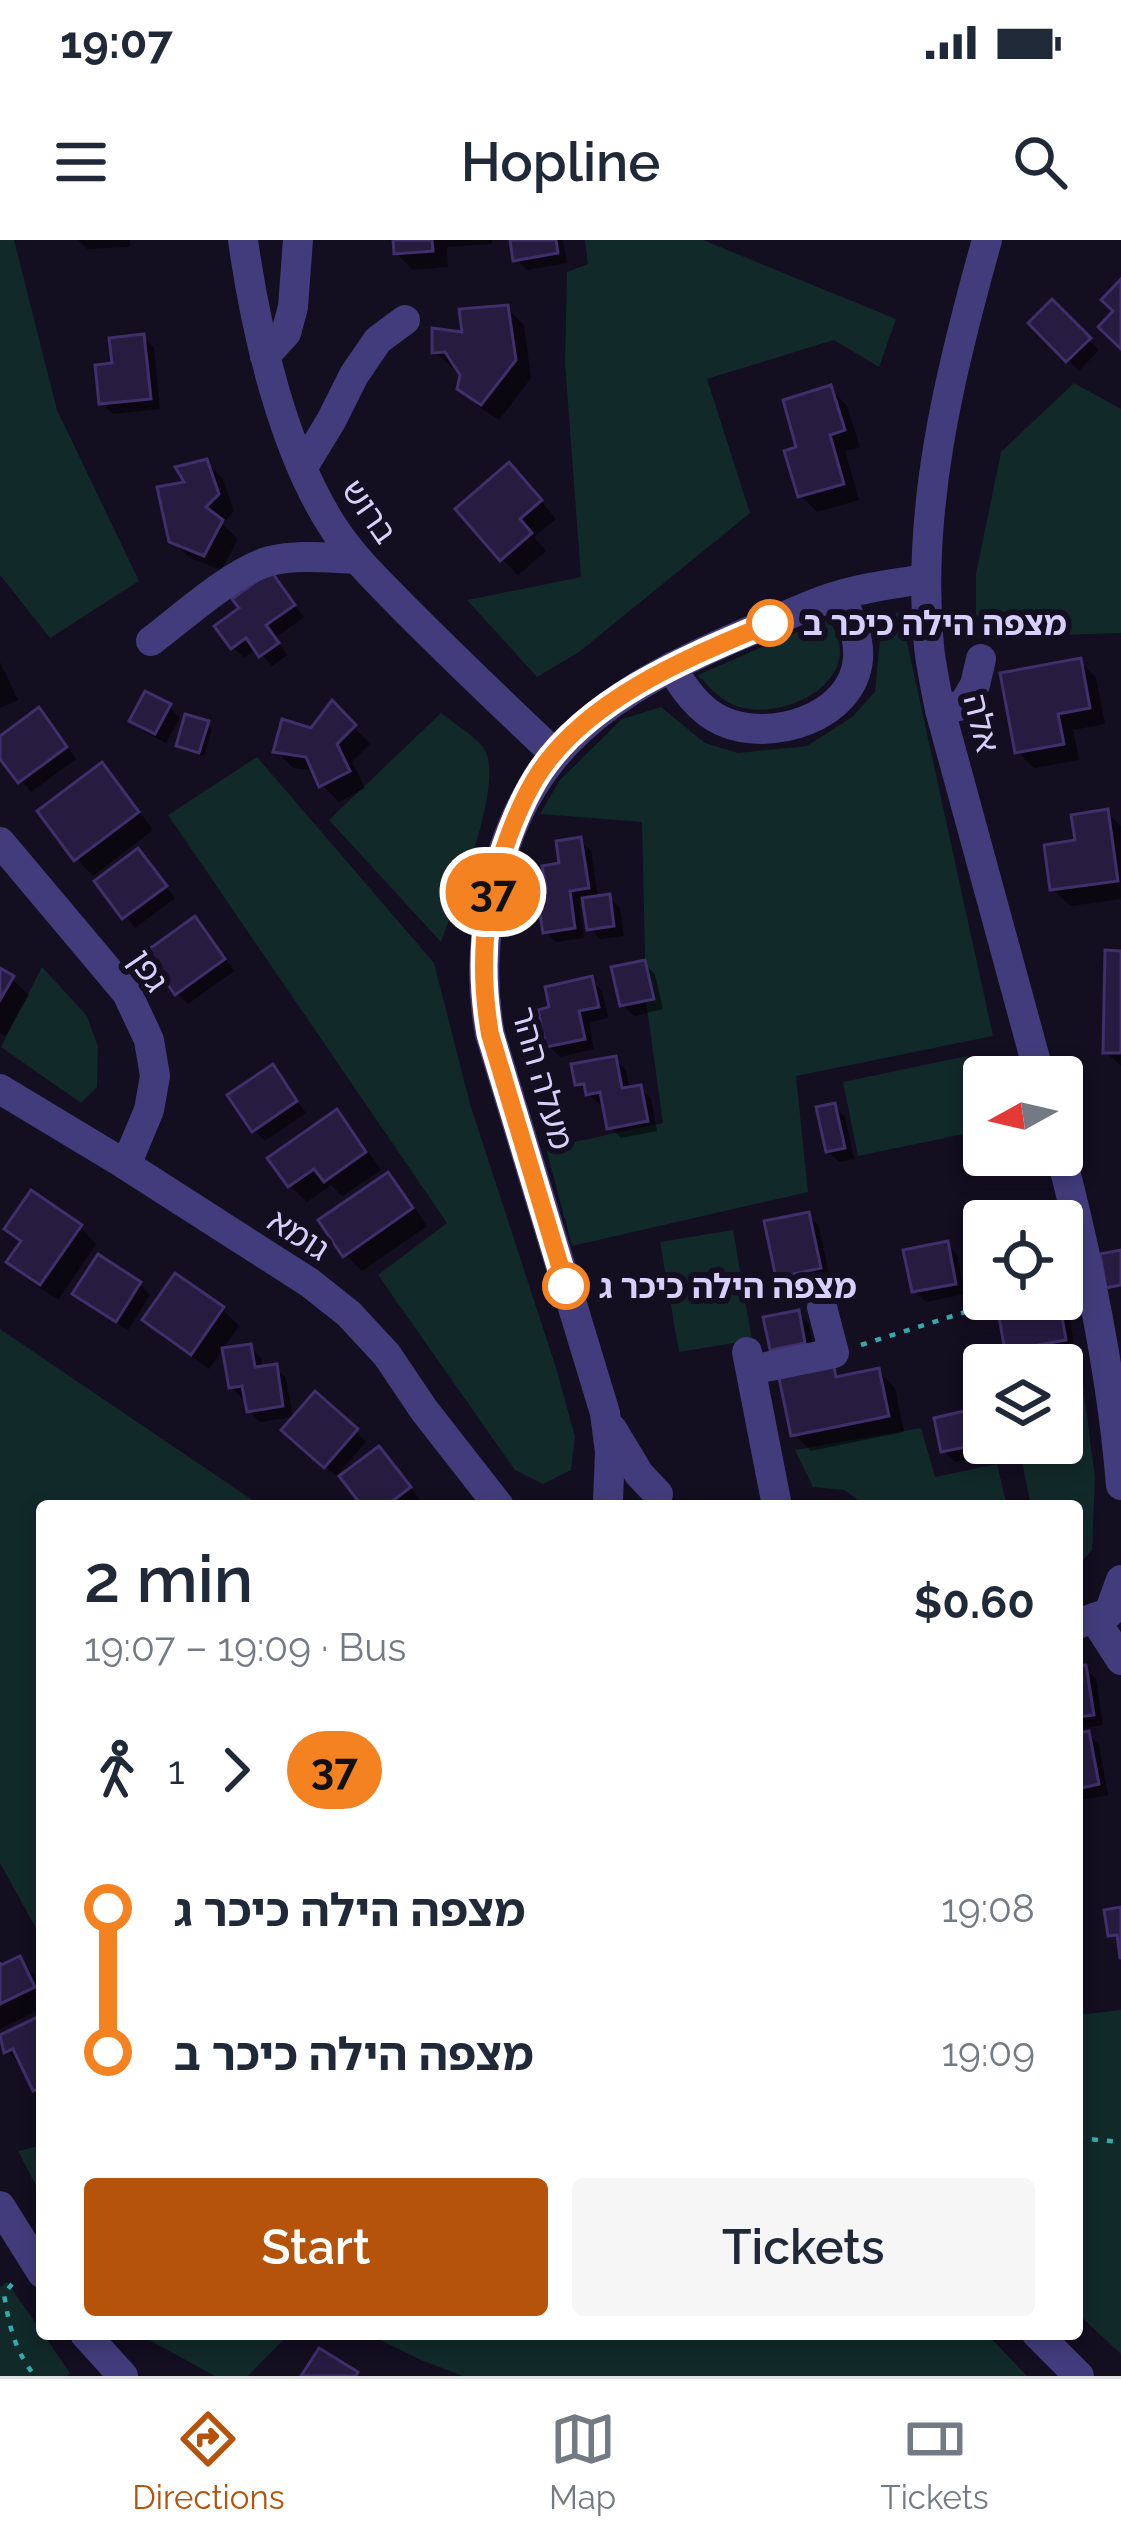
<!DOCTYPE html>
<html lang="en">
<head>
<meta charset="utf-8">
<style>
  :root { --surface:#fff; --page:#f6f6f7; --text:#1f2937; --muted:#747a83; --line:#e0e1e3; --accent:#b45309 }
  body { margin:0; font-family:Raleway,"Noto Sans Hebrew",sans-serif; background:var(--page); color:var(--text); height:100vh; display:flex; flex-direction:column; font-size:45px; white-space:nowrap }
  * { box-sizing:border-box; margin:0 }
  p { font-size:39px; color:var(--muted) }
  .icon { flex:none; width:66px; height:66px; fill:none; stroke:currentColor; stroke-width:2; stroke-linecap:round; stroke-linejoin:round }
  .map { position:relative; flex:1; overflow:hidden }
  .side { position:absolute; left:36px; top:1260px; width:1047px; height:840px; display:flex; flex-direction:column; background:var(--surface); border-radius:12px; box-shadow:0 6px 18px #0003 }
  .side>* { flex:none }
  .badge { padding:0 24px; border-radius:39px; font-size:42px; line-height:78px }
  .needle { width:78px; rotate:262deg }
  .fabs { position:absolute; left:963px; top:816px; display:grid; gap:24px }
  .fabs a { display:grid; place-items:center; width:120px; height:120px; border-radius:12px; background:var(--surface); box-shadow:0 6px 18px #0003; font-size:60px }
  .map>.badge { position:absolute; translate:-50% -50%; box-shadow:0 0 0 6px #fff }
  .legs { display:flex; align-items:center; gap:18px; height:132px; padding:0 48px; font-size:39px }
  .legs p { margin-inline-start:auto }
  .head { display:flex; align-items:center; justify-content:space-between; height:204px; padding:0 48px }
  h1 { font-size:66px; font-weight:600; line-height:90px }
  .primary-button { display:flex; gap:24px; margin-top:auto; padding:24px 48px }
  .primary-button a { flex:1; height:138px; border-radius:12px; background:var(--accent); color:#fff; font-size:48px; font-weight:600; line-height:138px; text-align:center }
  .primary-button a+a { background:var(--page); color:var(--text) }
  ul { padding:0 48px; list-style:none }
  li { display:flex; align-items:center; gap:42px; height:144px; font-size:45px }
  li i { display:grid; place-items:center; width:18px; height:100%; margin:0 15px; background:currentColor }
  li i::after { content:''; width:30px; height:30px; margin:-15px; border:9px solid; border-radius:50%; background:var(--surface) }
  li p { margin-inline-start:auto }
  li:first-child i { background:linear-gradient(#0000 50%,currentColor 0) }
  li:last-child i { background:linear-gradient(currentColor 50%,#0000 0) }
  .status { display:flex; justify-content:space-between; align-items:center; height:84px; padding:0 60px; background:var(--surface); direction:ltr }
  .status svg { height:33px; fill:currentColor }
  header { display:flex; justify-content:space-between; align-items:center; height:156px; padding:0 48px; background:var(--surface); font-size:54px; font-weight:600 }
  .dock { display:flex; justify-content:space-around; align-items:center; height:168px; border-top:3px solid var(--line); background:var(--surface); font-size:33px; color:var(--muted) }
  .dock a { display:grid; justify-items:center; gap:6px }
  .dock .active { color:var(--accent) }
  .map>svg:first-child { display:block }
  .green { fill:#122929 }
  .shadow { fill:#0007 }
  .building { fill:#251c40; stroke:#3f2f6a; stroke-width:3 }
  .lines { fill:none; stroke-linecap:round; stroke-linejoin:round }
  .path { stroke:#36aaab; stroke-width:4.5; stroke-dasharray:6 9; stroke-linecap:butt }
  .minor { stroke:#433c7c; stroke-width:30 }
  .line-1-casing { stroke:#fff; stroke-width:27 }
  .line-1 { stroke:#f58220; stroke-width:18 }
  .stop-1-dot { fill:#fff; stroke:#f58220; stroke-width:6 }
  .labels { text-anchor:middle; stroke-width:12; stroke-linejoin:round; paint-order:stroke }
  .street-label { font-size:33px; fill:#d8d0fc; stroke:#130e20 }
  .stop-label { font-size:33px; font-weight:bold; fill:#d8d0fc; stroke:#130e20; text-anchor:start }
</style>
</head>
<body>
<div class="status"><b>19:07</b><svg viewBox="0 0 49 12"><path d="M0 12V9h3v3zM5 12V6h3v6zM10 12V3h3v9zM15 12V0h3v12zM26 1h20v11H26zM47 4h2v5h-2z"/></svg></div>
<header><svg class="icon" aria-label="menu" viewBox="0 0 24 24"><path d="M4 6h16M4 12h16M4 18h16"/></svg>Hopline<svg class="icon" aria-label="search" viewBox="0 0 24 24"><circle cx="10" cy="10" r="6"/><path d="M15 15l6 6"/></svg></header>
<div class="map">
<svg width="1121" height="2136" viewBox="0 0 1121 2136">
  <rect width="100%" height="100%" fill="#130e20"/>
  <!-- green -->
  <g class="green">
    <path d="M0 0H14L57 170 139 341 50 398 0 335Z"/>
    <path d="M585 0H703L896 79 879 127 834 100 707 139 750 273 579 412 537 437 467 360 581 337 565 123 567 32 588 24Z"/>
    <path d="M1074 143 1121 169V393L976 398V334L1001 212Z"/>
    <path d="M900 370 993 796 796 836 808 952 572 1006 546 908 663 883 646 761 642 582 540 574 560 540 622 479 661 467 705 503 738 513 807 506 852 477 875 452 881 387Z"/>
    <path d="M827 379C871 434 793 479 743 468 724 464 710 448 698 435Z"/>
    <path d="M441 473C452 482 479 499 485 510 504 546 455 664 441 702L329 580Z"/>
    <path d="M257 517 434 723 470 864 557 1131 575 1197 571 1230 543 1244 515 1230 378 1035 447 983 168 575Z"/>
    <path d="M42 727 87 776 98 807 97 847 81 863 1 807Z"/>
    <path d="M967 816 983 890 858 916 843 842Z"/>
    <path d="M733 990 752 1100 679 1112 660 1002Z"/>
    <path d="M0 1089 261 1266H42V1699L0 1623Z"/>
    <path d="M1079 1118 1095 1237 1092 1310 1077 1326V1266H1031L1018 1203H1062V1125H1050Z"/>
    <path d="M921 1188 935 1237 997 1224 1007 1266H867L844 1250 813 1247 795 1210Z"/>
    <path d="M1121 1770V2114L1077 2073V1775Z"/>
    <path d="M42 1905V1957L18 1911Z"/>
    <path d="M7 2042 70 2133 67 2136H0V2047Z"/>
    <path d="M138 2094H289L248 2136H215Z"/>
    <path d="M368 2094H987L1027 2136H463L421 2120Z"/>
  </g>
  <!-- shadow -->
  <g class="shadow">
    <path d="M78 0H130V7L87 9Z"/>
    <path d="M395 0H492V4L447 7 448 27 413 30 396 13Z"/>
    <path d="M513 0H563L567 23 527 30 516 19Z"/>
    <path d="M1052 63 1099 110 1079 131 1032 83Z"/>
    <path d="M507 68 524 85 531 138 499 180 478 166 460 148 463 134 459 128H452L435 111Z"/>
    <path d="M143 97 154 108 160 169 113 174 102 163 115 125Z"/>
    <path d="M831 149 847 166 860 207 845 211 859 260 817 272 800 255V209Z"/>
    <path d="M206 222 223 239 234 271 222 284 238 299 221 330 190 318 172 301 189 244Z"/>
    <path d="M526 243 556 279 534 297 546 311 518 335 502 319Z"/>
    <path d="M271 335 304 377 275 398 287 415 272 426 257 409 244 418 233 407 244 369Z"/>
    <path d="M1080 421 1096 438 1105 484 1073 490 1079 520 1034 528 1017 511Z"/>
    <path d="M0 422 18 460 0 468Z"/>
    <path d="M332 465 370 504 352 522 365 548 339 562 322 545 316 531 293 528 277 511 312 492Z"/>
    <path d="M169 467 180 478 166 503 143 491 132 480Z"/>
    <path d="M49 482 76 519 31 552 0 514V499Z"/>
    <path d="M207 484 212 489 204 516 184 510 179 505Z"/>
    <path d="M101 526 118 543 153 590 93 636 77 619 41 572Z"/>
    <path d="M1107 573 1121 586V659L1070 666 1053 649 1078 603Z"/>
    <path d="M580 600 591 611 598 658 609 657 620 668 624 696 600 699 590 688 586 660 579 661 584 698 556 702 545 691 549 650Z"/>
    <path d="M148 623 175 658 135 688 98 641Z"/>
    <path d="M205 691 234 731 188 764 177 753Z"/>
    <path d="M1121 714V826L1106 812Z"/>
    <path d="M644 723 655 734 663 769 634 776 623 765Z"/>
    <path d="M0 732 12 739 29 755 5 796 0 793Z"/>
    <path d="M591 740 602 751 608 778 589 782 594 809 560 817 549 806 553 770Z"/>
    <path d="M615 819 626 830 630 850 640 848 651 859 657 891 621 898 610 887 606 863 599 864 578 844Z"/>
    <path d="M272 828 306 873 265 901 254 890Z"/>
    <path d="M834 866 845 877 854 919 839 922 828 911Z"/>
    <path d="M336 873 353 890 381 930 342 956 331 945 307 962 290 946Z"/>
    <path d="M388 936 404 952 427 986 362 1031 346 1015Z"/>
    <path d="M808 975 819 986 830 1039 790 1047 779 1036Z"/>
    <path d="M80 987 96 1004 58 1060 27 1039 10 1022 23 1004 8 989Z"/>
    <path d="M947 1004 957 1015 965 1054 926 1062 915 1051Z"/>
    <path d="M140 1044 150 1055 128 1090 86 1064 76 1053Z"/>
    <path d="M1062 1058 1067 1063 1075 1110 1018 1120 1008 1109 1013 1059Z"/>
    <path d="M222 1069 239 1086 209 1129 162 1096 146 1080Z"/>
    <path d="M798 1073 809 1084 814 1113 783 1120 772 1109Z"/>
    <path d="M250 1107 261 1118 263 1129 275 1127 286 1138 293 1177 260 1182 249 1171 247 1157 242 1158 231 1147Z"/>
    <path d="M833 1130 842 1139 878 1131 895 1148 904 1192 811 1211 794 1194Z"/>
    <path d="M963 1174 974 1185 980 1216 955 1222 944 1211Z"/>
    <path d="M356 1191 366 1202 336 1236 296 1200Z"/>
    <path d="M389 1220 419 1259 410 1266H366Z"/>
    <path d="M1085 1428 1096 1439 1103 1485 1077 1489V1429Z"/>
    <path d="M1088 1494 1099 1505 1108 1555 1081 1560 1077 1556V1496Z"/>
    <path d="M0 1719 7 1726 19 1719 36 1736 42 1748V1768L0 1789Z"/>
    <path d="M42 1778V1856L35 1849 22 1820 18 1822 7 1811 1 1798Z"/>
  </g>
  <!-- building -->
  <g class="building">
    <path d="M393 0H432L433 11 394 14Z"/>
    <path d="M510 0H556L558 13 513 21Z"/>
    <path d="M1121 39V109L1098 87 1113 71 1101 60Z"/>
    <path d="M1052 59 1091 98 1066 122 1028 83Z"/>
    <path d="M508 65 516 120 481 165 457 149 460 135 445 112 432 113V88L462 92 459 69Z"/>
    <path d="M144 94 151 159 99 164 95 125 112 123 109 98Z"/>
    <path d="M831 145 845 190 830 195 844 244 798 257 784 211 796 207 783 160Z"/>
    <path d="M207 219 219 254 206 267 223 280 204 316 169 302 157 247 184 242 175 227Z"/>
    <path d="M509 222 542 260 520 279 532 293 500 321 455 269Z"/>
    <path d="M271 331 295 365 266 385 279 403 259 417 246 398 231 409 214 386 239 368 232 359Z"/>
    <path d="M1081 418 1090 468 1058 474 1064 504 1015 513 1000 433Z"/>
    <path d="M145 451 171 464 155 494 129 481Z"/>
    <path d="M332 460 356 485 337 504 350 531 319 547 306 517 273 512 282 479 311 488Z"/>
    <path d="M39 467 67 507 18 543 0 519V496Z"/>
    <path d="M185 474 209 481 199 513 176 506Z"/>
    <path d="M102 522 139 572 74 621 37 571Z"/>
    <path d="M1108 569 1118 641 1050 650 1044 605 1075 600 1071 575Z"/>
    <path d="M581 597 589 648 570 651 575 688 543 693 536 650 546 648 542 626 559 623 556 601Z"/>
    <path d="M138 608 167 646 122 679 94 641Z"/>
    <path d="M610 654 614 686 587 690 582 658Z"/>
    <path d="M195 676 225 719 175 755 145 712Z"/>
    <path d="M1105 710 1121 711V813H1103Z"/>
    <path d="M645 720 654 759 620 766 611 727Z"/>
    <path d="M0 728 14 736 0 760Z"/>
    <path d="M592 736 599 767 579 771 585 799 546 807 538 770 549 767 545 747Z"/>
    <path d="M616 816 622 848 641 845 648 881 607 889 600 852 586 855 584 844 575 845 571 824Z"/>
    <path d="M273 824 297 861 252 892 227 855Z"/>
    <path d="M835 863 845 908 826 912 816 867Z"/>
    <path d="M337 869 366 912 324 942 314 929 288 947 267 918Z"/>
    <path d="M388 932 413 968 343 1017 318 980Z"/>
    <path d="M31 950 82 985 40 1045 6 1022 21 1001 4 989Z"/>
    <path d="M809 972 821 1028 776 1038 764 981Z"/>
    <path d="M948 1001 956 1044 912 1052 903 1010Z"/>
    <path d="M1121 1010V1045L1106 1048 1100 1014Z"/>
    <path d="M98 1014 141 1042 116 1082 72 1054Z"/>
    <path d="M175 1033 224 1067 191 1115 142 1080Z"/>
    <path d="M996 1059H1059L1066 1100 1005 1111Z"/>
    <path d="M799 1070 805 1103 770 1110 763 1077Z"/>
    <path d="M251 1104 255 1127 277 1124 283 1166 247 1172 242 1146 229 1148 222 1108Z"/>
    <path d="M834 1127 836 1137 879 1128 889 1176 791 1196 779 1138Z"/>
    <path d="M315 1151 358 1189 324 1228 281 1190Z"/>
    <path d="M964 1171 971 1206 941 1212 934 1178Z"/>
    <path d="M379 1206 411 1247 386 1266H362L339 1236Z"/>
    <path d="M1086 1425 1094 1475 1077 1477V1426Z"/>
    <path d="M1089 1491 1099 1544 1077 1549V1493Z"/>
    <path d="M1121 1667V1718H1120L1117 1695 1108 1696 1104 1670Z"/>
    <path d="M20 1716 35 1747 0 1764V1722L1 1725Z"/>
    <path d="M42 1775V1847L33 1851 13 1809 4 1813 0 1795Z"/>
    <path d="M319 2108 358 2132 356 2136H301Z"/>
  </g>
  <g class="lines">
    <!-- path -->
    <g class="path">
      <path d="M861 1105 981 1067"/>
      <path d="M1077 1898 1121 1902"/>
      <path d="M12 2044 4 2054C9 2086 15 2111 35 2136"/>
    </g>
    <!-- minor -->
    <g class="minor">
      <path d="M243 0C256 93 284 215 337 293 356 321 381 344 404 368 454 418 504 466 555 514"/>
      <path d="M987 0C950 131 916 269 929 406 931 427 936 449 940 470L1040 837"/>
      <path d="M265 116 286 93 293 67 298 0"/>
      <path d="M303 227 331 181 354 135 378 100 405 80"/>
      <path d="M151 401C183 377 233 331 270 321 298 314 328 318 357 319"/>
      <path d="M671 427C683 447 699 471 722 481 770 503 853 478 858 419 860 397 849 375 840 356"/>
      <path d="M940 470 963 465 975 445 981 419"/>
      <path d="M0 602 127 753 149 800 155 836 149 870 126 925"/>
      <path d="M0 849 126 925 310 1043 349 1074 387 1115 424 1170 499 1266"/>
      <path d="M1061 915C1089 1023 1112 1134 1121 1245"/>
      <path d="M747 1112 777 1266"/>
      <path d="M751 1130 834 1113 822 1067"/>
      <path d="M612 1189 639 1234 658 1254"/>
      <path d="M608 1260 610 1212 605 1173 490 794C481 746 483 705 492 658 519 508 612 450 743 394 768 384 793 372 819 362 853 349 890 344 926 339"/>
      <path d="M1094 1378 1121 1420"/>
      <path d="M1077 1384 1109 1373 1121 1340"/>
      <path d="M0 1966 42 2033"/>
      <path d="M85 2094 123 2136"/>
      <path d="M1037 2094 1079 2136"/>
    </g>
  </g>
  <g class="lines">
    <!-- line-1 casing -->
    <g class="line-1-casing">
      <path id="line-1" d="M566 1046 490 794C480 736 482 678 500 622 510 590 522 558 541 530 592 456 690 417 770 383"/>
    </g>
    <!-- line-1 -->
    <use href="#line-1" class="line-1"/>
  </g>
  <!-- markers -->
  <g class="stop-1-dot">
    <circle cx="770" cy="383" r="21"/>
    <circle cx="566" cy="1046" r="21"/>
  </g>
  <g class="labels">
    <!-- street labels -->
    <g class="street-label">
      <text transform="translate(370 271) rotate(55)" y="12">ברוש</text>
      <text transform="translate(982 483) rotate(76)" y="12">אלה</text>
      <text transform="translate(149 730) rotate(56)" y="12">גפן</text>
      <text transform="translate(543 838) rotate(74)" y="12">מעלה ההר</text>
      <text transform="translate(299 994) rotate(33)" y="12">גומא</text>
    </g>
    <!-- stop labels -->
    <g class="stop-label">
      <text x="803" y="395">מצפה הילה כיכר ב</text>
      <text x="599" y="1058">מצפה הילה כיכר ג</text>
    </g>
  </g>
</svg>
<div class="fabs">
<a><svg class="needle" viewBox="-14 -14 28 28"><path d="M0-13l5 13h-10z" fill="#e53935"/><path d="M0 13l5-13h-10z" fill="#747a83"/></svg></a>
<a><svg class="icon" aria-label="locate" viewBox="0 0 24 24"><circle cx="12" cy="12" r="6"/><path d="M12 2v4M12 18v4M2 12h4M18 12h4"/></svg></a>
<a><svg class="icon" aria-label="layers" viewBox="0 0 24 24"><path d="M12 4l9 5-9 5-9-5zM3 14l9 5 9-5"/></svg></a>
</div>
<b class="badge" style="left:493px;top:652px;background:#f58220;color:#111">37</b>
<section class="side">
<div class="head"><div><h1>2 min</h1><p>19:07 – 19:09 · Bus</p></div><b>$0.60</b></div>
<div class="legs"><svg class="icon" aria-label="walk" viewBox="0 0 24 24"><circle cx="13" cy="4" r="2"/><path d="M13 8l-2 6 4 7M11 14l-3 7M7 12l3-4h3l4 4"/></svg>1<svg class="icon" aria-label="forward" viewBox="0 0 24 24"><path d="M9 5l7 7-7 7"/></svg><b class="badge" style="background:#f58220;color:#111">37</b></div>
<ul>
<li><i style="color:#f58220"></i><b>מצפה הילה כיכר ג</b><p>19:08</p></li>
<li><i style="color:#f58220"></i><b>מצפה הילה כיכר ב</b><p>19:09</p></li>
</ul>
<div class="primary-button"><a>Start</a><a>Tickets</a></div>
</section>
</div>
<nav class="dock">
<a class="active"><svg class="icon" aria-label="directions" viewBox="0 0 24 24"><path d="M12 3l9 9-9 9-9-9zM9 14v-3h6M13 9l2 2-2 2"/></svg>Directions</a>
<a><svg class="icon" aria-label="map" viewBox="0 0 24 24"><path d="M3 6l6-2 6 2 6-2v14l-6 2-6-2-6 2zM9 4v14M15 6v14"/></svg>Map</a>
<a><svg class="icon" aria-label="tickets" viewBox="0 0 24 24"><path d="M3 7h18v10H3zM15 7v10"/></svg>Tickets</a>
</nav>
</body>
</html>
